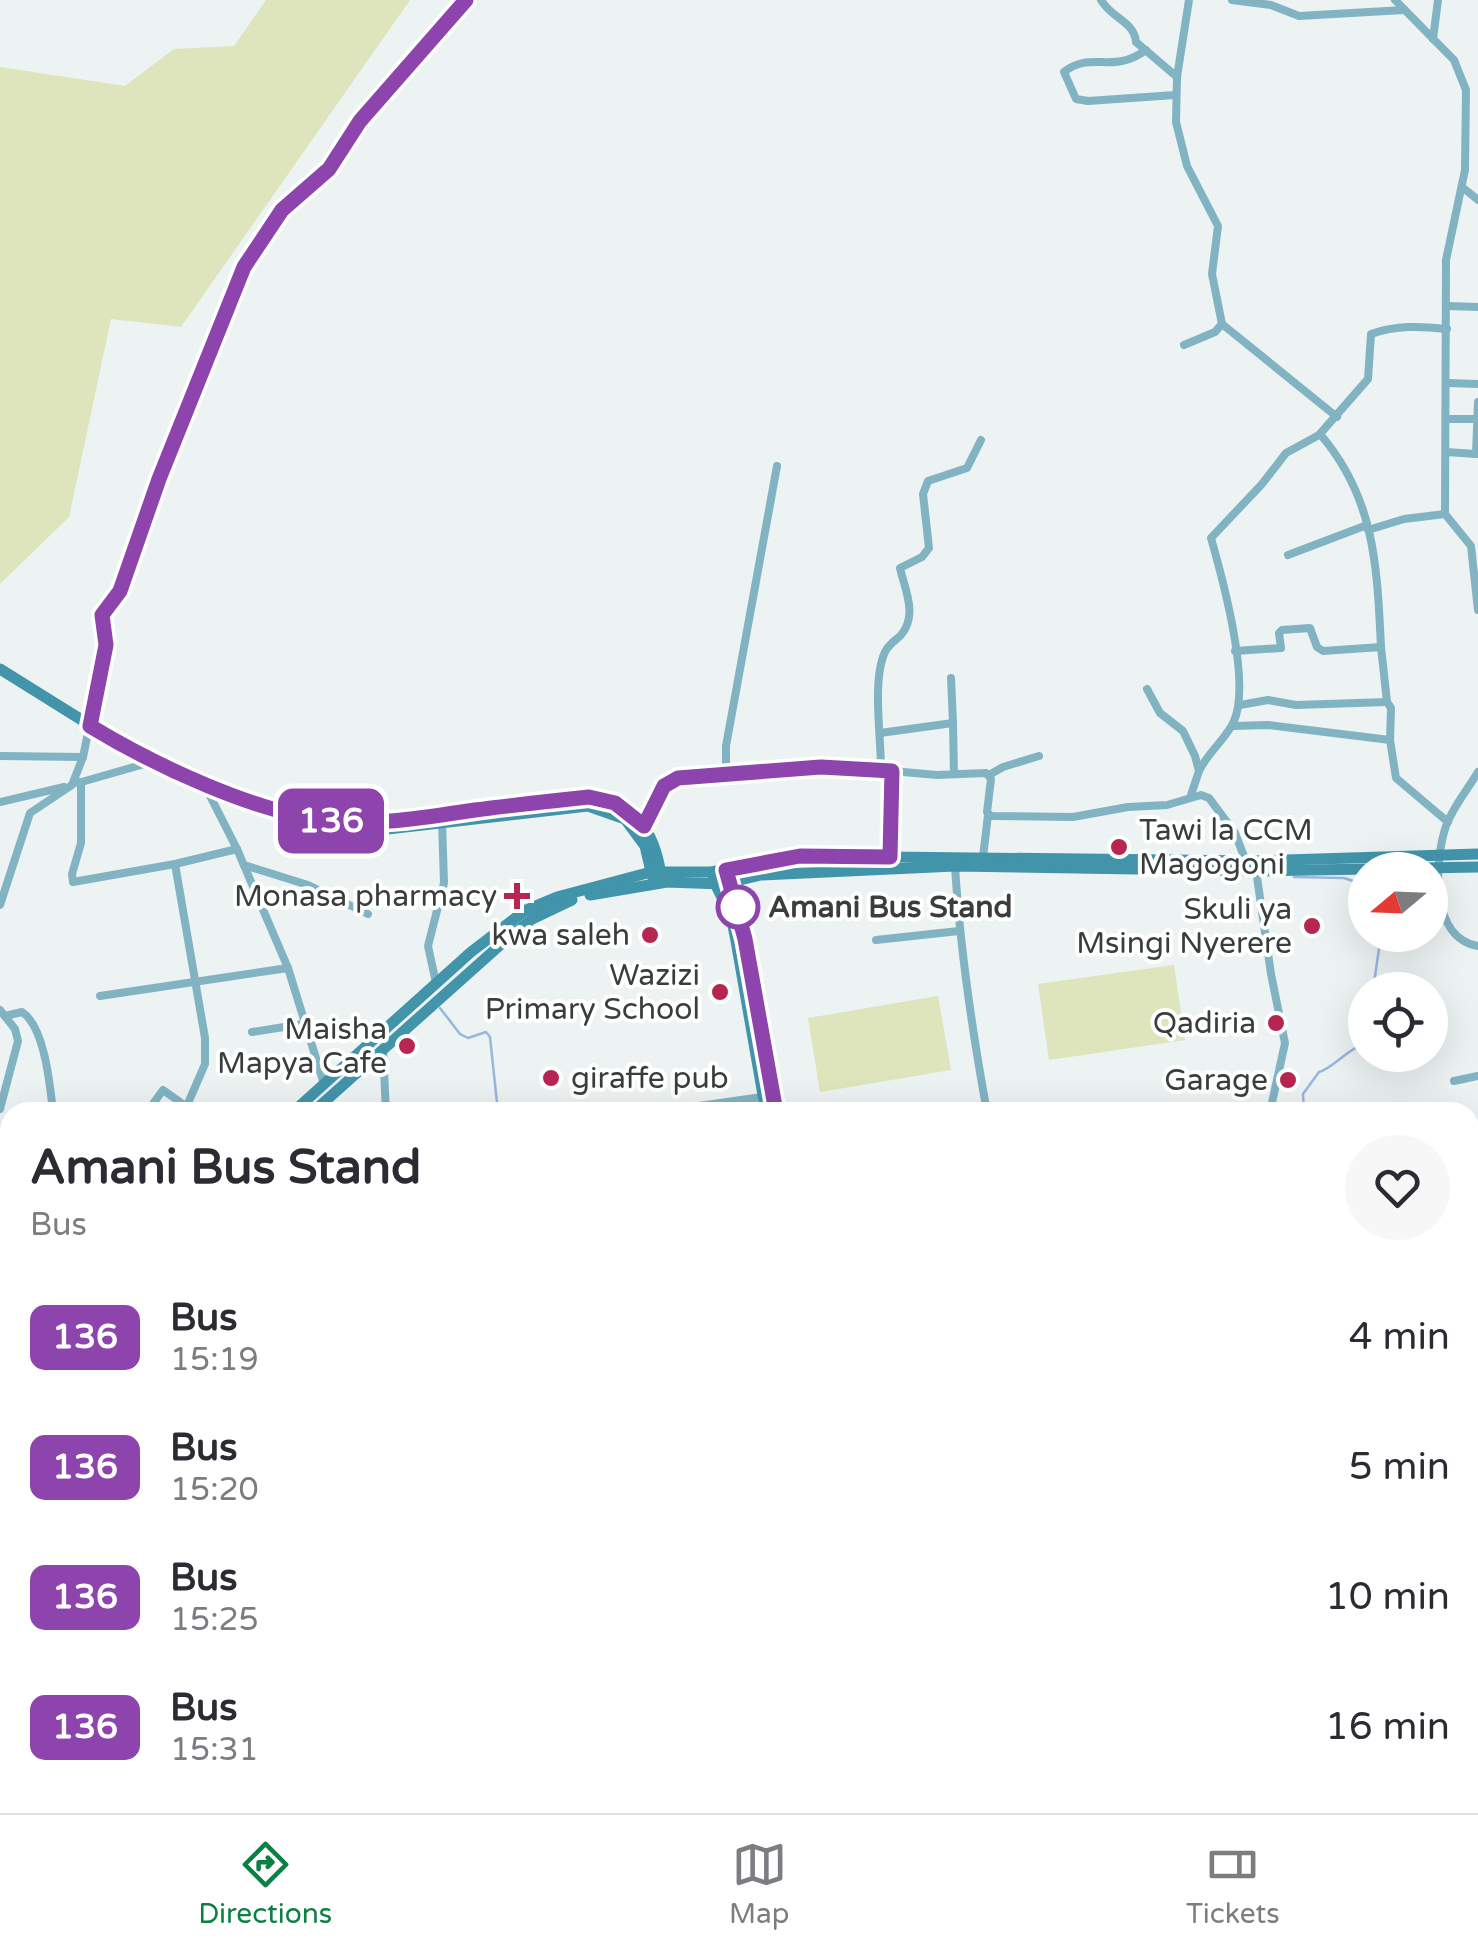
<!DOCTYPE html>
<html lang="en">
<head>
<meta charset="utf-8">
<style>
  :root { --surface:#fff; --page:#f7f7f7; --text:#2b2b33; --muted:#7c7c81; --line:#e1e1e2; --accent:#0b8043 }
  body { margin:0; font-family:"Varela Round",sans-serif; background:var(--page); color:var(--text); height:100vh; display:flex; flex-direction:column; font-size:38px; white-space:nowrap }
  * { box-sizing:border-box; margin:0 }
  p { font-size:32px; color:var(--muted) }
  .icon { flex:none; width:55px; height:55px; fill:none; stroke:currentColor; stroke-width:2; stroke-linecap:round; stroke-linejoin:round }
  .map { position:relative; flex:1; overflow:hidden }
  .details { position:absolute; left:0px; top:1102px; width:1480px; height:712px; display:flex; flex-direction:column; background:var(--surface); border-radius:30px 30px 0 0; box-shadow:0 10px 40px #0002 }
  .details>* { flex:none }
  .badge { padding:0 20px; border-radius:15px; font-size:35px; line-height:65px }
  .needle { width:65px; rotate:251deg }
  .buttons { position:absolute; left:1348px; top:852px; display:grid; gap:20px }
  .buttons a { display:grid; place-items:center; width:100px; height:100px; border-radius:50%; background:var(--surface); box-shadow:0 10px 40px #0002; font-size:50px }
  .map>.badge { position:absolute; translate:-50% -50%; box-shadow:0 0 0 5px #fff }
  .round { display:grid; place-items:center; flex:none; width:105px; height:105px; border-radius:52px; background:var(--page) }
  .headline { display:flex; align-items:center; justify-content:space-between; height:170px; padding:0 30px }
  h1 { font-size:48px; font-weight:800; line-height:75px }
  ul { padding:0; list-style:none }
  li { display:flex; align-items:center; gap:30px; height:130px; padding:0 30px }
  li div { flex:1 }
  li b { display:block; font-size:38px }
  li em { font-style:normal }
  li .badge { min-width:110px; font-weight:700; text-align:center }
  .dock { display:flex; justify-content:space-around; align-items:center; height:140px; border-top:2px solid var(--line); background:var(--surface); font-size:28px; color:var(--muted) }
  .dock a { display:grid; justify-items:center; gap:5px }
  .dock .active { color:var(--accent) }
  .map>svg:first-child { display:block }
  .green { fill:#dee4bb }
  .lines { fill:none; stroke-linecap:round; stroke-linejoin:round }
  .stream { stroke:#98b7df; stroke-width:2.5 }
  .street { stroke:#82b3c3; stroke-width:8 }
  .secondary { stroke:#4294ab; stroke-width:11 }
  .line-casing { stroke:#fff; stroke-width:22 }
  .line { stroke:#8e44ad; stroke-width:15 }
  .poi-dot { fill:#b62650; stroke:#feffff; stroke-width:4 }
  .stop-dot { fill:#fff; stroke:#8e44ad; stroke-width:5 }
  .labels { text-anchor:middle; stroke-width:8; stroke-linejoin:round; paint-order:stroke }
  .poi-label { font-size:30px; fill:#3b3d3d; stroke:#feffff; text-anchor:end }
  .stop-label { font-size:30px; font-weight:bold; fill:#3b3d3d; stroke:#feffff; text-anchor:start }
</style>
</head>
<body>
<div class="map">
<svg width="1478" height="1813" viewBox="0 0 1478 1813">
  <rect width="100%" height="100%" fill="#ecf3f2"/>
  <!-- green -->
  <g class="green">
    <path d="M266 0H410L181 327 111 319 69 517 0 584V67L125 86 174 49 234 46Z"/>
    <path d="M1174 965 1185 1040 1049 1060 1038 984Z"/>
    <path d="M938 996 951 1070 820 1092 808 1018Z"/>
    <path d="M1256 1805H1392L1395 1813H1258Z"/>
  </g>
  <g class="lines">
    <!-- stream -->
    <g class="stream">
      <path d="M1294 877 1344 878 1365 885"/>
      <path d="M1373 990 1381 935"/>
      <path d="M440 1008 460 1034 468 1038 486 1032 490 1037 498 1112"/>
      <path d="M1304 1112 1303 1094 1319 1072C1331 1069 1346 1051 1363 1044L1365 1039"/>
      <path d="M1470 1333 1478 1366"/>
      <path d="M1467 1805 1469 1813"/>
      <path d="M662 1813 667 1805"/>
    </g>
    <!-- street -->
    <g class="street">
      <path d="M1101 0C1112 19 1134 21 1136 42L1177 77"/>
      <path d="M1189 0 1177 77 1176 122 1187 166 1218 226 1212 274 1222 324 1337 417"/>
      <path d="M1232 0 1271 5 1299 16 1404 10"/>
      <path d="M1395 0 1454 60 1466 90 1465 170 1446 260 1445 514 1471 546 1478 610"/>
      <path d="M1433 39 1438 0"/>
      <path d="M1146 50C1112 75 1092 50 1064 72L1076 99 1088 101 1175 95"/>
      <path d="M1462 187 1478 200"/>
      <path d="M1447 306 1478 307"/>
      <path d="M1184 345 1215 332 1222 324"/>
      <path d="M1448 383 1478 384"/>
      <path d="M1447 419H1477"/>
      <path d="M1320 434C1375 498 1377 566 1381 647"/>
      <path d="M1446 452 1476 454"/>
      <path d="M1476 454 1478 402"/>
      <path d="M1368 530 1404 519 1445 514"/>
      <path d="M1288 555 1367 525"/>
      <path d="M1235 651 1281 648 1279 633 1282 630 1310 628 1317 647 1323 651 1381 647 1387 702 1391 708 1390 740 1396 778 1448 822"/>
      <path d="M1147 689 1160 713 1183 731 1195 756 1199 771 1191 795"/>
      <path d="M1240 705 1268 700 1296 705 1387 702"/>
      <path d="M953 723 954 774"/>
      <path d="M1233 726 1268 725 1390 740"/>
      <path d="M880 733 953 723 951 678"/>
      <path d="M0 756 83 757"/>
      <path d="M881 768C881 738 872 679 885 652 888 645 896 640 901 635 918 615 905 590 900 568L922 557 929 548 923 494 928 481 967 468 981 440"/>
      <path d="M892 771 937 775 986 773 991 779 987 812 991 816 1073 817 1128 807 1167 805 1201 795 1209 798 1235 833 1245 859"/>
      <path d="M1199 771C1208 752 1227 738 1234 721 1251 682 1223 580 1211 538L1262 484 1286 453 1319 435 1368 379 1371 334C1396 325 1421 326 1447 329"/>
      <path d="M1478 772C1468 789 1453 807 1446 826 1434 862 1430 938 1478 946"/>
      <path d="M726 773V746L777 466"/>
      <path d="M989 775 1003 767 1039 756"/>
      <path d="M81 782V843L72 874 73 882 175 864 237 849"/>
      <path d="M203 782 237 849 288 968 324 1084"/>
      <path d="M78 783 155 761"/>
      <path d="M0 802 64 787"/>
      <path d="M642 828C656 810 658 789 678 777 743 771 828 757 892 771L890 857"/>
      <path d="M983 857 988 815"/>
      <path d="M175 864 205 1038V1064L186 1108"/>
      <path d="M244 865 308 885 368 914"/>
      <path d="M955 866C960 949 972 1030 987 1112"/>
      <path d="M1256 870 1271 974 1285 1043 1270 1112"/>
      <path d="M0 905 30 813 72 785 83 757 106 645 102 615 120 591 159 479 243 267 281 210 329 169 360 121 466 0"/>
      <path d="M876 940 959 931"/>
      <path d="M436 983 428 946 444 883 442 820"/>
      <path d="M100 996 288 968"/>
      <path d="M0 1010 15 1029 18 1041 0 1109"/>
      <path d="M5 1016 22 1012C45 1027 50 1086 53 1112"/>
      <path d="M252 1032 303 1024"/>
      <path d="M383 1050 386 1112"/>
      <path d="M1454 1081 1478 1076"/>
      <path d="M147 1112 163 1090 194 1112"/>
      <path d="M657 1112 762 1097"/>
      <path d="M7 1282 10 1284"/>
      <path d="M0 1412 10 1425"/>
      <path d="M1470 1565 1478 1596"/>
      <path d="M0 1588 10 1585"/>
      <path d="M1470 1741 1478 1740"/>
      <path d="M83 1805 88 1813"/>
      <path d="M422 1805 426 1813"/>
      <path d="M587 1805 589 1813"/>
      <path d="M930 1805 931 1813"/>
      <path d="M1060 1805 1071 1813"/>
      <path d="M1204 1805V1813"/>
      <path d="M118 1813V1805"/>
      <path d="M260 1813 261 1805"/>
      <path d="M494 1813 514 1805"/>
      <path d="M732 1813 737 1805"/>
    </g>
    <!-- secondary -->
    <g class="secondary">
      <path d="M0 669 101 732 155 761 292 814 379 830 588 806 625 819 645 846 652 876"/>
      <path d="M356 821H398L589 797C636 807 654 828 661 875"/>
      <path d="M729 878 745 939 776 1112"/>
      <path d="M713 879 731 916 736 941 766 1112"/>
      <path d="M590 895 667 882 723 884 761 875 955 866 1256 871 1478 867"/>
      <path d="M293 1112 471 952 526 910 557 897 651 872H711L800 856 1255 861 1478 854"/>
      <path d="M313 1112 508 938 532 919 572 900"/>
      <path d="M0 1376 10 1367"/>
      <path d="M0 1392 10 1383"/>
      <path d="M867 1805 868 1813"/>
      <path d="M877 1805 878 1813"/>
    </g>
  </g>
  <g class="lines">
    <!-- line casing -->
    <g class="line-casing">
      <path id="line" d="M466 0 360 121 329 169 282 210 244 267 159 479 120 591 102 615 106 645 90 726C154 765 256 813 330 821 378 826 427 817 475 810 513 805 551 801 589 797L615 803 644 826 664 786 678 778 821 767 892 771 890 857 800 856 726 870 745 939 776 1112"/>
    </g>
    <!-- line -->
    <use href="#line" class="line"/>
  </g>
  <!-- markers -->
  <g class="poi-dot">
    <circle cx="1119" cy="847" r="10"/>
    <path d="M512 881h10v10h10v10h-10v10h-10v-10h-10v-10h10z"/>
    <circle cx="1312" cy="926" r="10"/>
    <circle cx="650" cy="935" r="10"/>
    <circle cx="720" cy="992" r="10"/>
    <circle cx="1276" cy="1023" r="10"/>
    <circle cx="407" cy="1046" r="10"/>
    <circle cx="551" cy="1078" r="10"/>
    <circle cx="1288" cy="1080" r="10"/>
  </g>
  <circle class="stop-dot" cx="738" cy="907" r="20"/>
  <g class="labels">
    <!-- poi labels -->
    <g class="poi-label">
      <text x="1139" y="840" text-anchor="start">Tawi la CCM<tspan x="1139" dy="34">Magogoni</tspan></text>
      <text x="497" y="906">Monasa pharmacy</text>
      <text x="1292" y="919">Skuli ya<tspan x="1292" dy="34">Msingi Nyerere</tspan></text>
      <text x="630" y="945">kwa saleh</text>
      <text x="700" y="985">Wazizi<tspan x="700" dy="34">Primary School</tspan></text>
      <text x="1256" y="1033">Qadiria</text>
      <text x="387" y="1039">Maisha<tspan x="387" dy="34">Mapya Cafe</tspan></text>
      <text x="571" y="1088" text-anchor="start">giraffe pub</text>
      <text x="1268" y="1090">Garage</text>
    </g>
    <!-- stop labels -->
    <g class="stop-label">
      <text x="768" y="917">Amani Bus Stand</text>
    </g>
  </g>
</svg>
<div class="buttons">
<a><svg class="needle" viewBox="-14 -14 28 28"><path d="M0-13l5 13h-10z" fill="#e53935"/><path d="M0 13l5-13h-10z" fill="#7c7c81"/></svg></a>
<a><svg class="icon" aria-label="locate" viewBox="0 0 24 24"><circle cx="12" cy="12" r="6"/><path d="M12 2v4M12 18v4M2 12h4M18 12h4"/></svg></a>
</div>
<b class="badge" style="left:331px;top:821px;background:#8e44ad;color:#fff">136</b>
<section class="details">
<div class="headline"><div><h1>Amani Bus Stand</h1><p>Bus</p></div><a class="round"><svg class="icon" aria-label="heart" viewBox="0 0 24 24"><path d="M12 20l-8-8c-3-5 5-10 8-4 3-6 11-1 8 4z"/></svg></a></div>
<ul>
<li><span class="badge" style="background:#8e44ad;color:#fff">136</span><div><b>Bus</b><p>15:19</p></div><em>4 min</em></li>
<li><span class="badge" style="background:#8e44ad;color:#fff">136</span><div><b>Bus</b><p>15:20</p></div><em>5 min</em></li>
<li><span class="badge" style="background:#8e44ad;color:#fff">136</span><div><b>Bus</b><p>15:25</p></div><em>10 min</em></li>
<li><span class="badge" style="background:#8e44ad;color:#fff">136</span><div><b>Bus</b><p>15:31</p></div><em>16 min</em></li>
</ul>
</section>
</div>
<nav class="dock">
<a class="active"><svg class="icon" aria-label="directions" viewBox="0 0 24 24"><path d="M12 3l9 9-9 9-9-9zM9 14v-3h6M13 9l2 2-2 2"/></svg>Directions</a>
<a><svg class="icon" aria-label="map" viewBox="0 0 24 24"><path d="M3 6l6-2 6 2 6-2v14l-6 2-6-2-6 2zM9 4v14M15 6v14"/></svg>Map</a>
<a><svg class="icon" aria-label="tickets" viewBox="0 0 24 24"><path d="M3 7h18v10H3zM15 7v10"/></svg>Tickets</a>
</nav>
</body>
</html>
